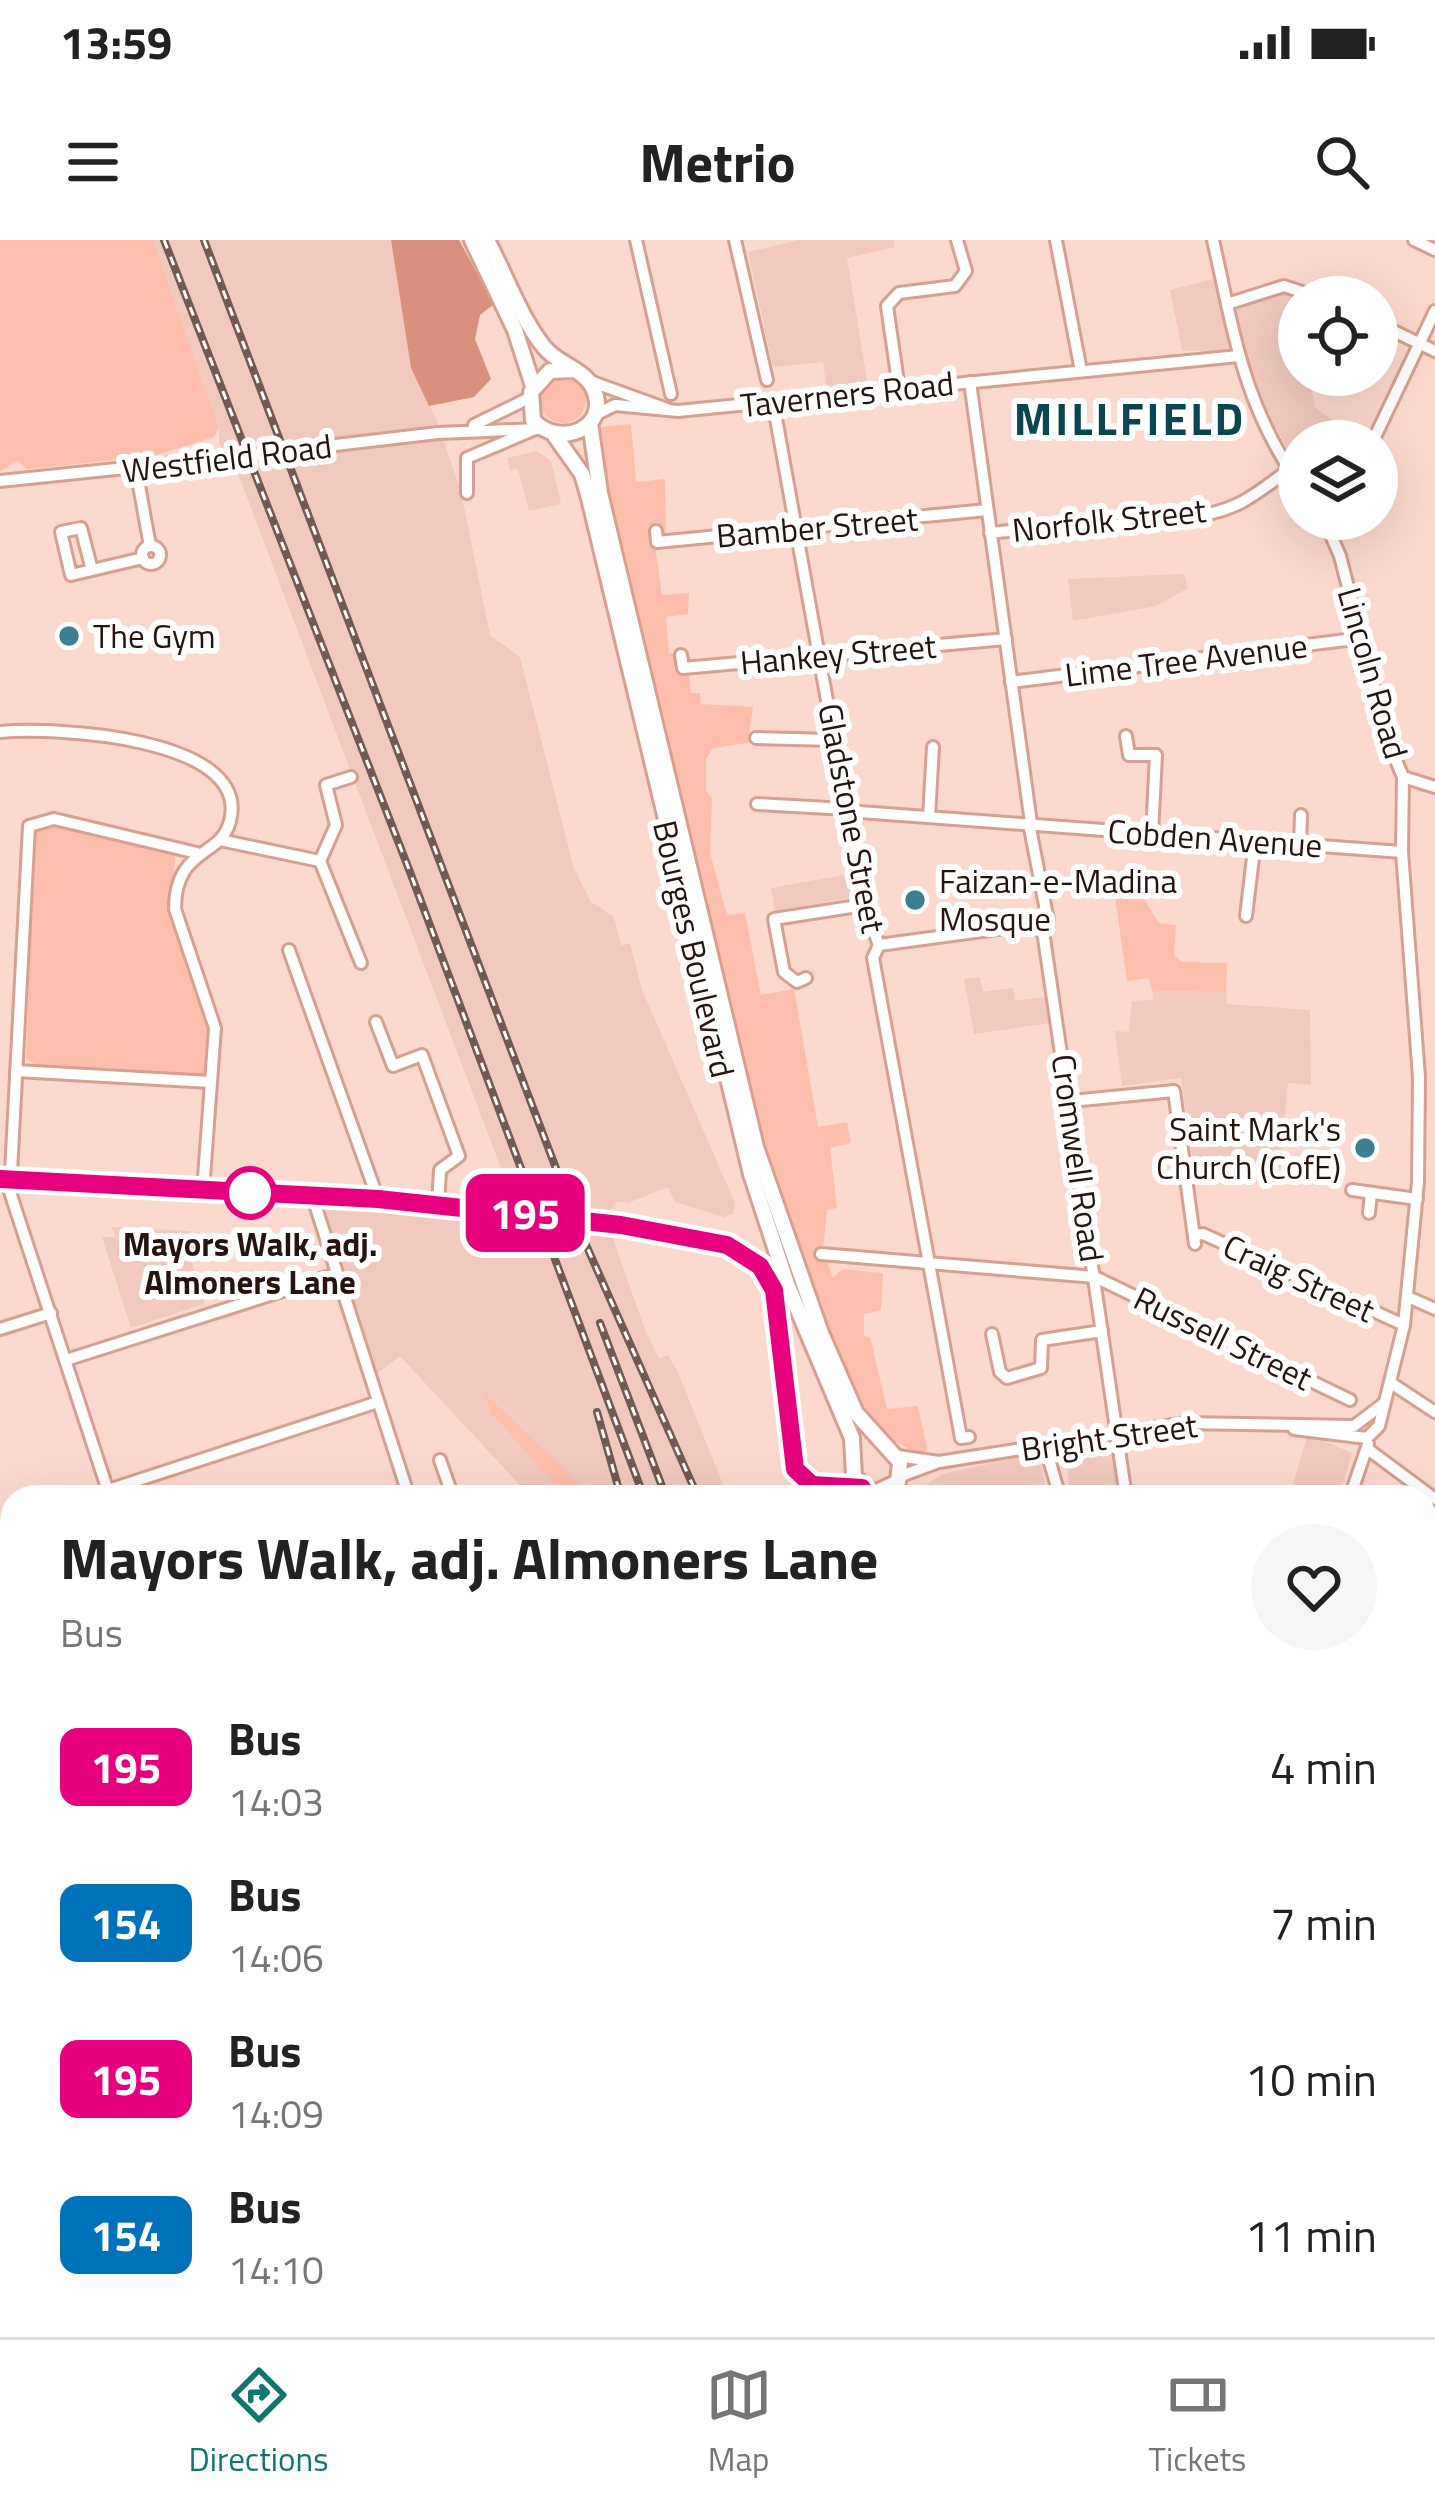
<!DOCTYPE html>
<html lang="en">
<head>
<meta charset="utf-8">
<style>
  :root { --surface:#fff; --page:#f6f6f6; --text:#222; --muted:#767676; --line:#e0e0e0; --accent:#0f766e }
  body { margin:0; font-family:"Titillium Web",sans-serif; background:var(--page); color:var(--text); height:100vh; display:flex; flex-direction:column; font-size:45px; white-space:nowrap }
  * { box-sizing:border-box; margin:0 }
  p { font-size:39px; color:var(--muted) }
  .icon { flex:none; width:66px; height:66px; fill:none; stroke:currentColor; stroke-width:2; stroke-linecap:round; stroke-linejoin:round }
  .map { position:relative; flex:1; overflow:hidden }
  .details { position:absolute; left:0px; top:1245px; width:1437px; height:852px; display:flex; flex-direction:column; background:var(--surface); border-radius:36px 36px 0 0; box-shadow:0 12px 48px #0002 }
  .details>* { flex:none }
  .badge { padding:0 24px; border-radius:18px; font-size:42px; line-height:78px }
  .fabs { position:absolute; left:1278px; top:36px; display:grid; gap:24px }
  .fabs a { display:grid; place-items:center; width:120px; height:120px; border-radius:50%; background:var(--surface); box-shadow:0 12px 48px #0002; font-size:60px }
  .map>.badge { position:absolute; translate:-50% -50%; box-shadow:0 0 0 6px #fff }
  .round { display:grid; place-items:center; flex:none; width:126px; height:126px; border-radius:63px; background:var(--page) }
  .overview { display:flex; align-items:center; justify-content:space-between; height:204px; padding:0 60px }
  h1 { font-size:57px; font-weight:700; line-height:90px }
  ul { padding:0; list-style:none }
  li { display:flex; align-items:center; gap:36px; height:156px; padding:0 60px }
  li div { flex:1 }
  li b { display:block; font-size:45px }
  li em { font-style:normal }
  li .badge { min-width:132px; font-weight:700; text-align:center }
  .status { display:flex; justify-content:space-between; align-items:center; height:84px; padding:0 60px; background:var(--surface); direction:ltr }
  .status svg { height:33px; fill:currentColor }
  header { display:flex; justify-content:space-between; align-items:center; height:156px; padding:0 60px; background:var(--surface); font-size:54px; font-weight:700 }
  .tab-bar { display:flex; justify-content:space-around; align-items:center; height:168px; border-top:3px solid var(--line); background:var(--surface); font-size:33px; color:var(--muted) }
  .tab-bar a { display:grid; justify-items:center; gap:6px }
  .tab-bar .selected { color:var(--accent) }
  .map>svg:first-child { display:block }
  .built { fill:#f1c9be }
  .green { fill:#fdbfac }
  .forest { fill:#d9917d }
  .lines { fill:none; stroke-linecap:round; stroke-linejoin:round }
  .minor-casing { stroke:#d7a090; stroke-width:16 }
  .major-casing { stroke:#d7a090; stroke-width:20 }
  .minor { stroke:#fff; stroke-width:10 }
  .major { stroke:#fff; stroke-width:14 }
  .rail-casing { stroke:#725951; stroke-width:8 }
  .rail { stroke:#fff; stroke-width:3; stroke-dasharray:9; stroke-linecap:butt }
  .minor-bridge-casing { stroke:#d7a090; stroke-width:16; stroke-linecap:butt }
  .minor-bridge { stroke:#fff; stroke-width:10 }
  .line-casing { stroke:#fff; stroke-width:27 }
  .line { stroke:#e6007e; stroke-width:18 }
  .poi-dot { fill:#3c7f90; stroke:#fff; stroke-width:4.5 }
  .stop-dot { fill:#fff; stroke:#e6007e; stroke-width:6 }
  .labels { text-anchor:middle; stroke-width:12; stroke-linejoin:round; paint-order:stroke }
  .street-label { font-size:33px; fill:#28140e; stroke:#fff }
  .poi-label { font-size:33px; fill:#28140e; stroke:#fff; text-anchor:start }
  .stop-label { font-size:33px; font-weight:bold; fill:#28140e; stroke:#fff }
  .district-label { font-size:45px; font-weight:bold; letter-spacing:3px; fill:#0a4552; stroke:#fff }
</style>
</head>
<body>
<div class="status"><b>13:59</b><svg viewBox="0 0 49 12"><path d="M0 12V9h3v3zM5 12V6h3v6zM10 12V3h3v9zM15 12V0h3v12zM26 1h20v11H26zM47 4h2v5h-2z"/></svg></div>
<header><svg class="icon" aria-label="menu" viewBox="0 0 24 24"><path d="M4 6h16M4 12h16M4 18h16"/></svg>Metrio<svg class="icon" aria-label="search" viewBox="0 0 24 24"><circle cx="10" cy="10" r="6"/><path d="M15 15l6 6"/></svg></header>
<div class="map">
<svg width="1435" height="2097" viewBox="0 0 1435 2097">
  <rect width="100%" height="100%" fill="#fcd9ce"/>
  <!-- built -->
  <g class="built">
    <path d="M153 0H391L411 128 437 181 461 252 490 395 520 417 574 629 591 662 614 677 621 705 630 704 642 750 735 963 733 974 724 977 675 962 668 947 628 963 617 961 605 977 646 1092 659 1118 668 1115 678 1132 728 1257H531L400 1116 375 1135 317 952 511 966 518 973 234 223 219 204V188Z"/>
    <path d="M799 0H893L895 7 847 18 868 146 827 150 823 122 773 127 748 12Z"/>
    <path d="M1214 39 1217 50 1237 63 1275 53 1295 56 1299 135H1309L1315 167 1361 201H1299V227L1260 162 1246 110 1182 111 1170 50Z"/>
    <path d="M537 211 551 221 561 264 529 271 518 229 510 230 507 218Z"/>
    <path d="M1184 334 1188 348 1156 366 1073 381 1068 339Z"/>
    <path d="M849 634 853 657 775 671 771 648Z"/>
    <path d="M980 737 983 752 1013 748 1015 761 1046 757 1050 783 974 794 964 739Z"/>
    <path d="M1152 751 1226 752 1227 764 1310 770 1311 845 1288 843 1279 935 1193 924 1181 838 1122 846 1115 791 1129 792 1132 761 1153 760Z"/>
    <path d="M112 987 190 991 204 1016 191 1020 204 1064 131 1088 102 997H116Z"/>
    <path d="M1308 1194 1352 1213 1339 1257H1289Z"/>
    <path d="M1114 1197 1120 1257H1069L1067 1207Z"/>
    <path d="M1021 1217 1040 1220 1048 1257H924L923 1247 942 1234Z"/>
    <path d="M1425 1258 1435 1265V1470L1425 1493Z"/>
    <path d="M1425 1551 1435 1558V1788L1425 1786Z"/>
    <path d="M942 2085H1070L1078 2097H946Z"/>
    <path d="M1208 2085H1392V2097H1219Z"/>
  </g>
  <!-- green -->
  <g class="green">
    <path d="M0 0H153L219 188 214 197 154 216 27 229 17 221 0 231Z"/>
    <circle cx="563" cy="160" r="23"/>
    <path d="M631 184 636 242 665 239 666 297 653 292 662 355 689 353 688 374 666 377 669 413H677L679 434H689L691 453H700L701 464 753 467 748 503 713 508 706 519V550L712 559 710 613 727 675 745 673 761 755 794 749 818 887 847 882 851 903 830 908 837 968 827 970 823 1009 833 1038 842 1029 883 1033 881 1070 864 1074V1096L870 1097 887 1169 918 1166 927 1208 923 1216 882 1195 858 1164 826 1092 765 916 604 238 600 187Z"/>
    <path d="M51 583 168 607 175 614 172 672 209 788 205 836 40 828 26 818 35 596 39 585Z"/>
    <path d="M1115 657 1144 659 1159 683 1176 685 1174 715 1182 722 1227 723 1226 752 1152 751 1149 738 1127 741Z"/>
    <path d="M483 1152 578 1242 582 1257H567L491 1173Z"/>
  </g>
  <!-- forest -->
  <path class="forest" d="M391 0H459L494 64 480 75 475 99 491 139 474 157 429 166 411 128Z"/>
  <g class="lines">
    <!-- minor casing -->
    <g class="minor-casing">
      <g id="minor">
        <path d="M636 0 671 154"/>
        <path d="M735 0 767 140"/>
        <path d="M1056 0 1081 131"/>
        <path d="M1213 0C1234 93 1243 164 1299 244"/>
        <path d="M1414 0 1435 10"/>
        <path d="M1227 64 1284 46 1317 57"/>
        <path d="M1377 83 1435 111"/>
        <path d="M587 140 667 169"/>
        <path d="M970 142 1031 583"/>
        <path d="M899 149 887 66 899 53 955 46 966 31 957 0"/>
        <path d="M773 162 864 665 879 705"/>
        <path d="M595 175 615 165 678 171 1239 116"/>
        <path d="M474 185 529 158"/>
        <path d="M438 193 538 189"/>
        <path d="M1373 201 1435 71"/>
        <path d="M136 229 150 306"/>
        <path d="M0 241 232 217"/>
        <path d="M467 253V218L533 190"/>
        <path d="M1324 279 1340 316 1387 499 1403 537 1402 612 1419 837 1418 942 1404 1085 1379 1186 1367 1198"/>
        <path d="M656 291 657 302 987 270"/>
        <path d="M990 293C1058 283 1187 292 1242 262 1259 253 1274 240 1289 230"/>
        <circle cx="151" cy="315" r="9"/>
        <path d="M92 330 81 288 61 292 71 335 143 318"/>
        <path d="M681 415 683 428 1006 399"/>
        <path d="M1011 442 1362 398"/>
        <path d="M0 492C50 487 252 496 230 581 221 618 175 607 175 669L215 788 203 951"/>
        <path d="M1126 496 1129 515H1156L1152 594"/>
        <path d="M756 498 834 500"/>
        <path d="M351 537 326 545 336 585 320 621 361 723"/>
        <path d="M1403 537 1435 547"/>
        <path d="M757 564 846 569"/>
        <path d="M846 571 1402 612"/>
        <path d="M929 577 933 507"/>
        <path d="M1029 583 1048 681 1043 691 1126 1257"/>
        <path d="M220 600 320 621"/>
        <path d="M1300 604 1301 575"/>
        <path d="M1246 676 1255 601"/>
        <path d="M879 705 873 718 961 1198 969 1197"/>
        <path d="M879 705 1026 685 1043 691"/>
        <path d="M289 710 378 959"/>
        <path d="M806 738 797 742 784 732 774 679 864 665"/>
        <path d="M376 782 393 826 422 815 459 916 440 930 438 965"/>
        <path d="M16 831 211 842"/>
        <path d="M1071 861 1174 851 1195 1004"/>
        <path d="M0 939 312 955 517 972"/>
        <path d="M1352 950 1417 959"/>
        <path d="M312 955 409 1257"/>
        <path d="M1369 973 1371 953"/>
        <path d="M629 986C662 992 699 994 730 1007 800 1034 785 1166 795 1229L813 1245 862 1248"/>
        <path d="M1194 995 1203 994 1404 1085"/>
        <path d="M821 1014 1095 1037 1350 1160"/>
        <path d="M1408 1057 1435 1069"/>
        <path d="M0 1089 51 1073"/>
        <path d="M992 1094 1000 1132 1007 1138 1041 1128 1042 1100 1102 1091"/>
        <path d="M66 1120 336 1034"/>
        <path d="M1391 1143 1435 1172"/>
        <path d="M1294 1189 1367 1198"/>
        <path d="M1369 1210 1435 1259"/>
        <path d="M1024 1211 1048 1216 1060 1257"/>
        <path d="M898 1216 939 1222 1186 1183 1354 1186 1383 1164"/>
        <path d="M440 1220 453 1257"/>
        <path d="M901 1236 936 1223"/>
        <path d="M108 1250 378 1162"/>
        <path d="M110 1257 10 952 29 586 54 579 197 613"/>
        <path d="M1350 1257 1368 1204"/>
        <path d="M8 1281 12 1293"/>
        <path d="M12 1363 7 1385 12 1399"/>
        <path d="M0 1483 12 1479"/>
        <path d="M1425 1514 1435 1492"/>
        <path d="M1425 1538 1435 1546"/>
        <path d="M0 1933 12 1938"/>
        <path d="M1425 1972 1435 1975"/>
        <path d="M1425 2037 1435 2038"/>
        <path d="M140 2085 141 2097"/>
        <path d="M266 2085 316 2089V2097"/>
        <path d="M412 2085 413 2097"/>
        <path d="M507 2085V2097"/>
        <path d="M641 2085 644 2097"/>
        <path d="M935 2085 938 2097"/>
        <path d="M1401 2085V2097"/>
        <path d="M0 2087 51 2097"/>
        <path d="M726 2097 763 2085"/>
      </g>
    </g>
    <!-- major casing -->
    <g class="major-casing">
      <g id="major">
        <path d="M472 0 515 90 533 146"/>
        <path d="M487 0C505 34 520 77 544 107 557 124 584 129 593 148 612 189 558 209 533 180L531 152 550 131 573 130"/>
        <path d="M590 183 600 253 756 907 821 1093 856 1173 900 1222 898 1242 874 1253"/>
        <path d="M555 196 582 234 589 258 751 934 787 1044 852 1198 854 1237 877 1257"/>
        <path d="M0 1781 12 1782"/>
        <path d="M1181 2085 1191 2097"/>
        <path d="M1195 2085 1206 2097"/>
      </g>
    </g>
    <!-- minor -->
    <use href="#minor" class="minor"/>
    <!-- major -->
    <use href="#major" class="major"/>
    <!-- rail casing -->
    <g class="rail-casing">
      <g id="rail">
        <path d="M164 0 410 632 644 1257"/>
        <path d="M204 0 579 989 698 1257"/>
        <path d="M600 1083 666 1257"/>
        <path d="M597 1172 621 1257"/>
        <path d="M967 2085 969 2097"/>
        <path d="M1053 2085 1060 2097"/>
      </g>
    </g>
    <!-- rail -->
    <use href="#rail" class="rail"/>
    <!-- minor-bridge casing -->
    <g class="minor-bridge-casing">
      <g id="minor-bridge">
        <path d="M232 217 438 193"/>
        <path d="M517 972 629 986"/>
      </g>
    </g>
    <!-- minor-bridge -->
    <use href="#minor-bridge" class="minor-bridge"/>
  </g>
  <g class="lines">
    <!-- line casing -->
    <g class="line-casing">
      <path id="line" d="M0 939 378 959 621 985 727 1005 760 1026 774 1050 795 1229 812 1245 862 1248"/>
    </g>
    <!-- line -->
    <use href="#line" class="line"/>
  </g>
  <!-- markers -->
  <g class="poi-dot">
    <circle cx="69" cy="396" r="12"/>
    <circle cx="915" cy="660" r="12"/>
    <circle cx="1365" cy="908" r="12"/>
  </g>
  <circle class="stop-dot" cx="250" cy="953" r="24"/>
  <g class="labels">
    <!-- street labels -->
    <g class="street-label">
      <text transform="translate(847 154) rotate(-6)" y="12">Taverners Road</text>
      <text transform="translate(227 218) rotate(-7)" y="12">Westfield Road</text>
      <text transform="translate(1109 280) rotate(-6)" y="12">Norfolk Street</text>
      <text transform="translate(817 287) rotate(-5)" y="12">Bamber Street</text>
      <text transform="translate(838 414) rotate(-5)" y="12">Hankey Street</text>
      <text transform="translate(1186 420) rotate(-7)" y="12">Lime Tree Avenue</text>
      <text transform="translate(1373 433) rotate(74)" y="12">Lincoln Road</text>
      <text transform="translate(852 578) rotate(79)" y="12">Gladstone Street</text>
      <text transform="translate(1215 598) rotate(4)" y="12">Cobden Avenue</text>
      <text transform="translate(694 709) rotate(77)" y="12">Bourges Boulevard</text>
      <text transform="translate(1078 918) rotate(82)" y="12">Cromwell Road</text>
      <text transform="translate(1299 1038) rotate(25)" y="12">Craig Street</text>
      <text transform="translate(1223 1098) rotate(26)" y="12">Russell Street</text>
      <text transform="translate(1109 1197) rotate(-8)" y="12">Bright Street</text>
    </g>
    <!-- poi labels -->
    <g class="poi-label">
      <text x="93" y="408">The Gym</text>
      <text x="939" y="653">Faizan-e-Madina<tspan x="939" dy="38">Mosque</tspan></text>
      <text x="1341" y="901" text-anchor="end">Saint Mark's<tspan x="1341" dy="38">Church (CofE)</tspan></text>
    </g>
    <!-- stop labels -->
    <g class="stop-label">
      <text x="250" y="1016">Mayors Walk, adj.<tspan x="250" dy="38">Almoners Lane</tspan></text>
    </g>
    <!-- district labels -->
    <g class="district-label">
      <text x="1130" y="195">MILLFIELD</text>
    </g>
  </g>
</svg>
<div class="fabs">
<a><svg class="icon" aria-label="locate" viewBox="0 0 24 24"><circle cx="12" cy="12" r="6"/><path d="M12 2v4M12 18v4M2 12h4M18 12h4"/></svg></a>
<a><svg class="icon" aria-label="layers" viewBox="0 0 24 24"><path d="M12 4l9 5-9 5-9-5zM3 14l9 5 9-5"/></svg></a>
</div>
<b class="badge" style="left:525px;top:973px;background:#e6007e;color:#fff">195</b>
<section class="details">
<div class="overview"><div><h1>Mayors Walk, adj. Almoners Lane</h1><p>Bus</p></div><a class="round"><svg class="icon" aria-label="heart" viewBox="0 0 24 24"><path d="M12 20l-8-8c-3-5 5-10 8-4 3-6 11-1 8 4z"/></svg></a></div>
<ul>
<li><span class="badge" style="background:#e6007e;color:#fff">195</span><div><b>Bus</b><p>14:03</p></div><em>4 min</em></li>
<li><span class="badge" style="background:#0072bc;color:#fff">154</span><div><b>Bus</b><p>14:06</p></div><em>7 min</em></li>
<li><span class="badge" style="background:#e6007e;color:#fff">195</span><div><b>Bus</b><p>14:09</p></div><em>10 min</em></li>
<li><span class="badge" style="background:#0072bc;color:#fff">154</span><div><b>Bus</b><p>14:10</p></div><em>11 min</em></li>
</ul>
</section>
</div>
<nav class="tab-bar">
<a class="selected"><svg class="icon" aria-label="directions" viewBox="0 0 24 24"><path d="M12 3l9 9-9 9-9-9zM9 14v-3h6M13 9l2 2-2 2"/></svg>Directions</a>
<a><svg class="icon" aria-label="map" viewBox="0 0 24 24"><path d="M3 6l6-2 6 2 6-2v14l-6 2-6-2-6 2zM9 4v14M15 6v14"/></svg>Map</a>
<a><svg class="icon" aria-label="tickets" viewBox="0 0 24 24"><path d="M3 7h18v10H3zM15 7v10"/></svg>Tickets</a>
</nav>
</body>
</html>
